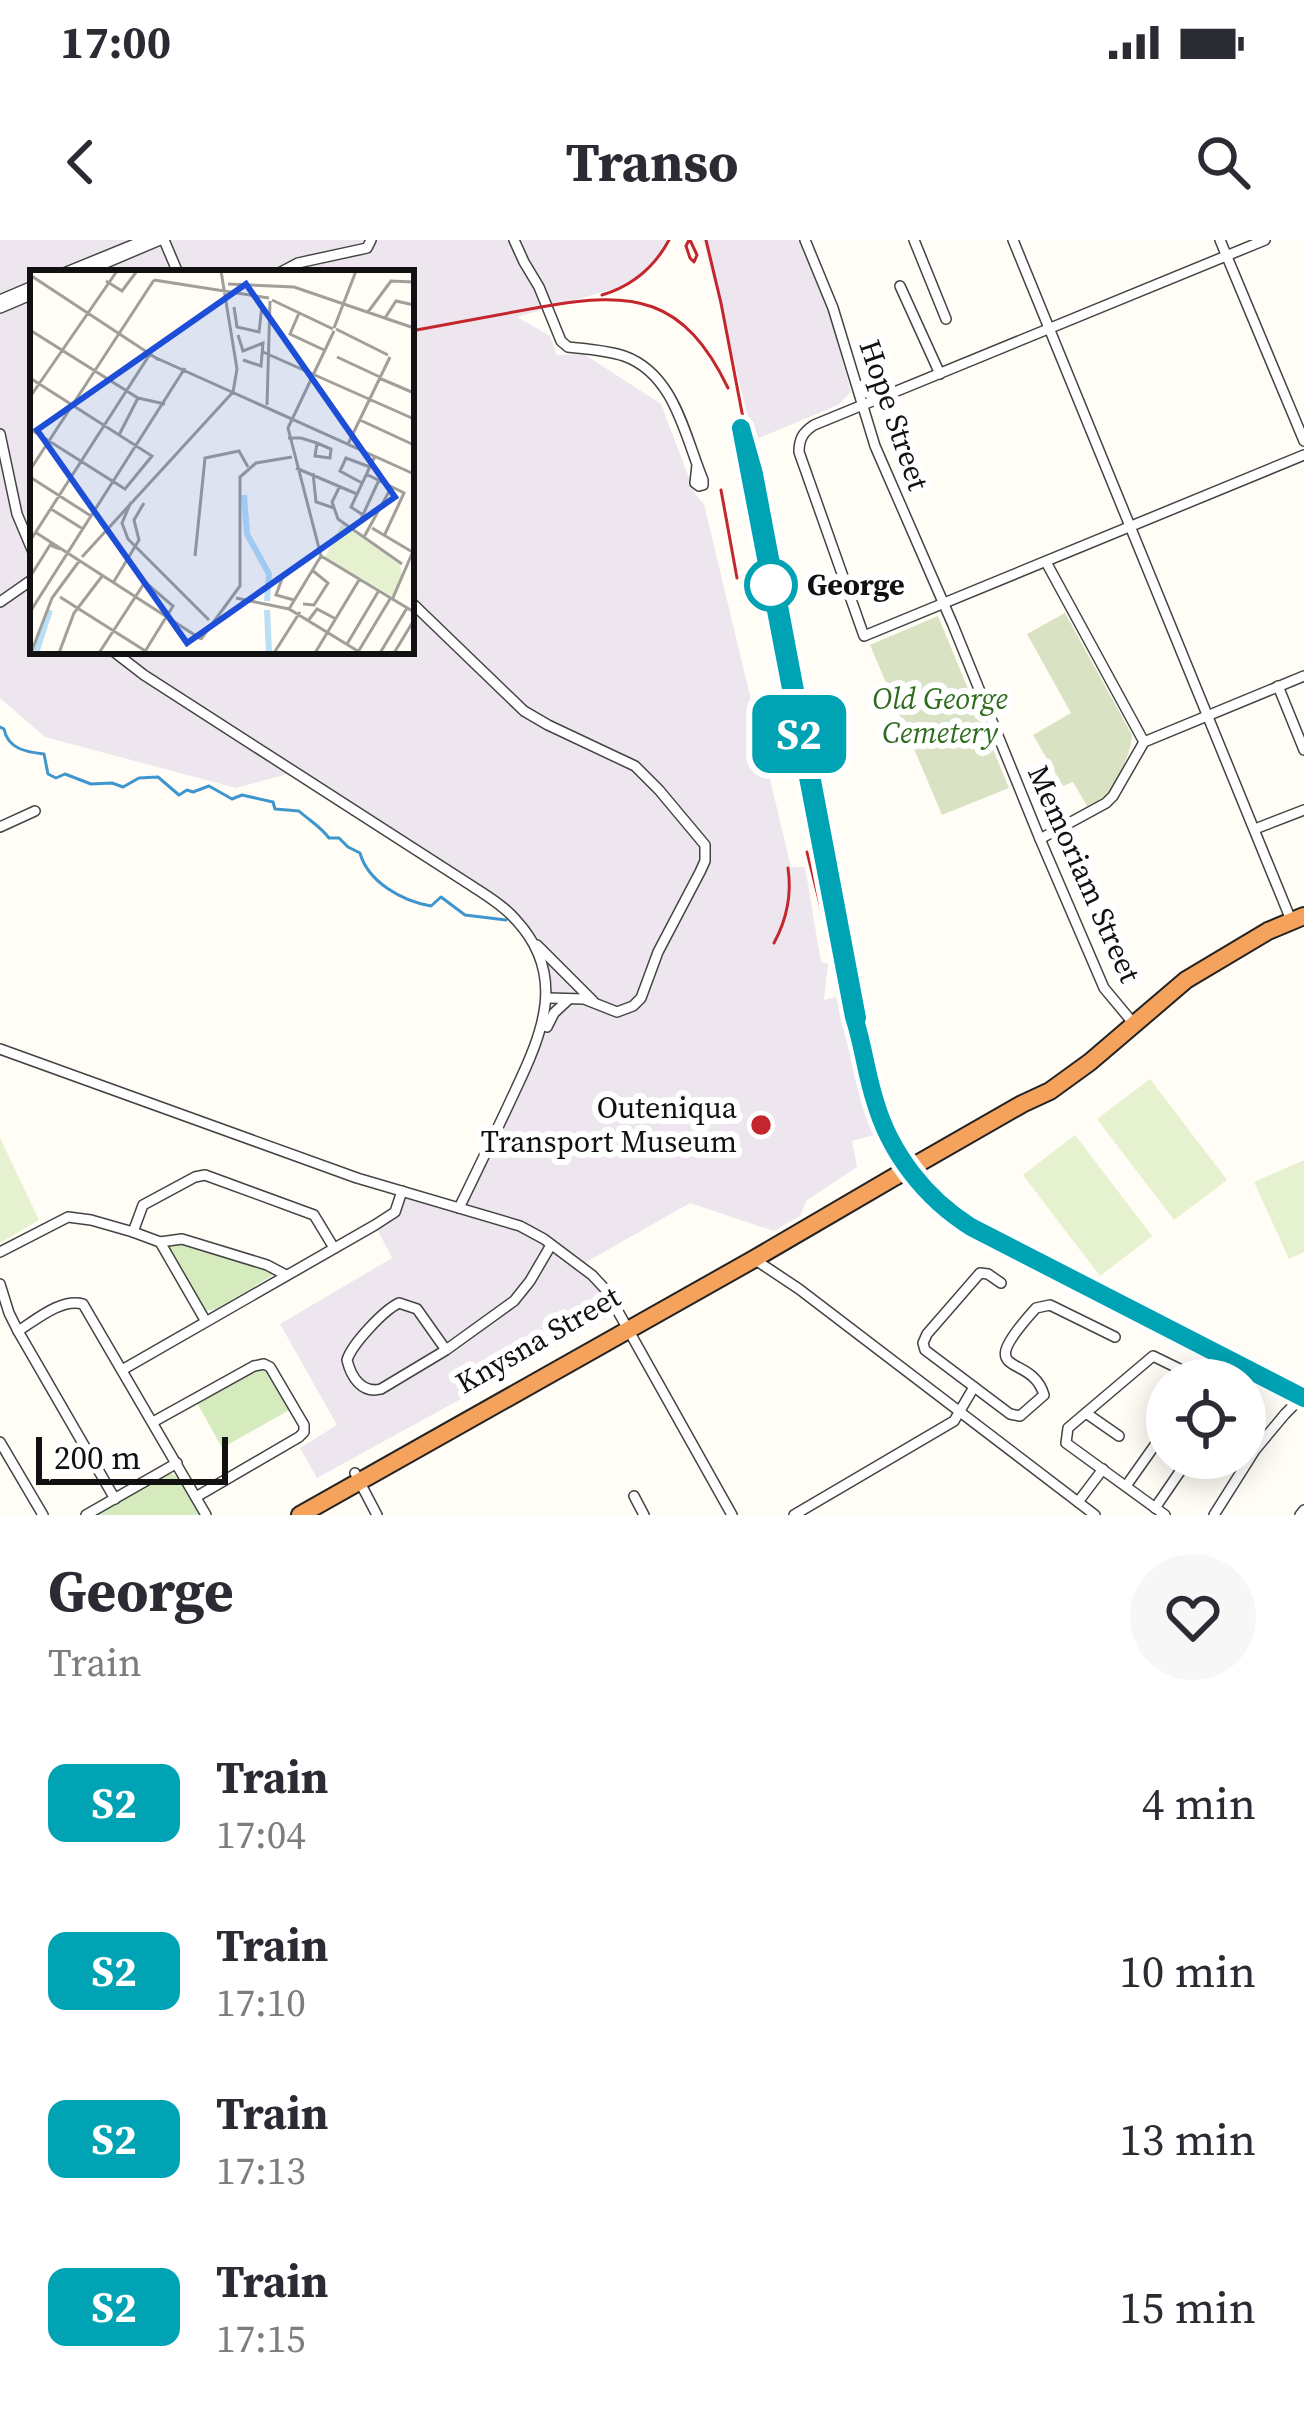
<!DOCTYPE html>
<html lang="en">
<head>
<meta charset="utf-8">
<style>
  :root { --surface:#fff; --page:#f7f7f7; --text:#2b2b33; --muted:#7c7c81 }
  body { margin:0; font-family:"Source Serif 4",serif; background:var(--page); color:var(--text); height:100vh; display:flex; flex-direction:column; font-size:45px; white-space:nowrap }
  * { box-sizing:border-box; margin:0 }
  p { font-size:39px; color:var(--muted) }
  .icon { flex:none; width:66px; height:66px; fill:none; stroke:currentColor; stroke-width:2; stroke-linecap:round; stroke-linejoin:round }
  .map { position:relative; height:1275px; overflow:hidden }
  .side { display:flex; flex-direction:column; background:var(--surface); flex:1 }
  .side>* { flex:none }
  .badge { padding:0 24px; border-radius:18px; font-size:42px; line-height:78px }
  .controls { position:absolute; left:1146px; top:1119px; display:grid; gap:24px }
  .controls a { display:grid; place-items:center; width:120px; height:120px; border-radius:50%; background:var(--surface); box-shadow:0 6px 30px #0003; font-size:60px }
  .scale { position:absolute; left:36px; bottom:30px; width:192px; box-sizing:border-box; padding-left:12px; border:6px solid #111; border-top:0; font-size:33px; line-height:42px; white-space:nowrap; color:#111; -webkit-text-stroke:9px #fff; paint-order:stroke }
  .map>.badge { position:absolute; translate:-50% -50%; box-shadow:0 0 0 6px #fff }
  .round { display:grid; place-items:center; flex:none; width:126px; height:126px; border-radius:63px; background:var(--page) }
  .head { display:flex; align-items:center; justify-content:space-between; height:204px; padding:0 48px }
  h1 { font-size:57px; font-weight:700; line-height:90px }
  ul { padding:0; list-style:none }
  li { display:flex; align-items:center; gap:36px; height:168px; padding:0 48px }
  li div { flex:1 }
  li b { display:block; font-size:45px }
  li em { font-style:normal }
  li .badge { min-width:132px; font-weight:700; text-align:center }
  .status { display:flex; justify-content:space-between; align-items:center; height:84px; padding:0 60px; background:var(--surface); direction:ltr }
  .status svg { height:33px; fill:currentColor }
  header { display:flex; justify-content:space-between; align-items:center; height:156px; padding:0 48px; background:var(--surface); font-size:54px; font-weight:700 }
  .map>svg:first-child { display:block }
  .industrial { fill:#eee6ef; fill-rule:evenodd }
  .green { fill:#d5ebbd }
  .cemetery { fill:#d9e3c4 }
  .pitch { fill:#e6f2cf }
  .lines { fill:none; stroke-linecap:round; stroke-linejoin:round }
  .stream { stroke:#3f96cf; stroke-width:3 }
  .minor-casing { stroke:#444; stroke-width:12 }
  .highway-casing { stroke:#222; stroke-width:20 }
  .minor { stroke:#fff; stroke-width:9 }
  .highway { stroke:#f5a25d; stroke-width:16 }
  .rail { stroke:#c4262e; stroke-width:3 }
  .minor-bridge-casing { stroke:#444; stroke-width:12; stroke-linecap:butt }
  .highway-bridge-casing { stroke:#222; stroke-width:20; stroke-linecap:butt }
  .minor-bridge { stroke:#fff; stroke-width:9 }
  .highway-bridge { stroke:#f5a25d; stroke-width:16 }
  .line-casing { stroke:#fff; stroke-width:27 }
  .line { stroke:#00a3b4; stroke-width:18 }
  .stop-dot { fill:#fff; stroke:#00a3b4; stroke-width:6 }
  .poi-dot { fill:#c4262e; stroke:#fff; stroke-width:4.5 }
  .labels { text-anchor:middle; stroke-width:12; stroke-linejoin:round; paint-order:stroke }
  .street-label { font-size:30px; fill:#111; stroke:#fff }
  .stop-label { font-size:30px; font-weight:bold; fill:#111; stroke:#fff; text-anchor:start }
  .park-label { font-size:30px; font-style:italic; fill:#2f6b1f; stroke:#fff }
  .poi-label { font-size:30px; fill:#111; stroke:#fff; text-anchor:end }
  .inset-river { fill:none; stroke:#b9e0f7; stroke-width:6 }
  .inset-road { fill:none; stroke:#a09f9a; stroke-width:3 }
  .view { fill:#1d4ed8; fill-opacity:0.15; stroke:#1d4ed8; stroke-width:6 }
  .inset-edge { fill:none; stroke:#111; stroke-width:6 }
</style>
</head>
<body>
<div class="status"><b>17:00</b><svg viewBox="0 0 49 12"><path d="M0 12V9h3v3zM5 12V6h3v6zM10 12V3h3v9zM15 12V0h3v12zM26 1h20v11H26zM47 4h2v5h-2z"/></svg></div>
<header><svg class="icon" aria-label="back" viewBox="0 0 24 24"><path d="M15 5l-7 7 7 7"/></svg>Transo<svg class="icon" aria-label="search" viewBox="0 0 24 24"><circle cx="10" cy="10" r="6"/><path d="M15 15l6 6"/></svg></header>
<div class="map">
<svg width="1304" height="1275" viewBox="0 0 1304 1275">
  <rect width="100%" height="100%" fill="#fffdf5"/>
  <!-- industrial -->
  <g class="industrial">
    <path d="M0 0H667L662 11 641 34 616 48 517 77 550 96 557 115 584 114 661 164 695 254 704 264 791 627H805L821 722 828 724 824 760 844 755 857 797 856 840 878 894 852 901 857 927 806 961 800 976 774 991 690 963 581 1025 619 1072 317 1238 300 1208 337 1185 280 1084 392 1018 375 985 395 972 402 951 460 967 546 775 542 727 518 682 295 532 236 548 45 497 0 458ZM33 33H411V411H33Z"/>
    <path d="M703 0H800L831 77 851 152 838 165 754 200Z"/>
  </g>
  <!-- green -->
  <g class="green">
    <path d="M181 1002 268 1028 273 1035 216 1069 206 1071 168 1007V1004Z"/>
    <path d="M258 1126 267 1128 291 1169 222 1208 196 1161Z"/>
    <path d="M169 1233 178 1237 199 1275H93Z"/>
  </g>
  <!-- cemetery -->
  <g class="cemetery">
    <path d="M1065 373 1132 495C1132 510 1117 544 1106 555 1103 558 1090 565 1087 566L1073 542 1063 546 1033 495 1071 473 1027 394Z"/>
    <path d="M938 376 1009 548 942 575 870 405Z"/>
  </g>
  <!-- pitch -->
  <g class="pitch">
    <path d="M1150 839 1227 940 1174 980 1097 879Z"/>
    <path d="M1075 895 1152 996 1100 1036 1023 935Z"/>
    <path d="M0 898 39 980 0 1003Z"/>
    <path d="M1304 920V1012L1289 1019 1254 942Z"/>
  </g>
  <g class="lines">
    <!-- stream -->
    <path class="stream" d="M0 487 4 489C8 509 26 512 44 514L48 534 56 538 65 534 91 544 112 543 123 547 139 538 158 537 179 555 187 550 193 552 209 546 232 559 242 555 273 562 275 569 299 571C310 581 320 586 329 598H339L348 607 360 613C368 642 402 661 431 666L441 657 465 675 506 680"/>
    <!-- minor casing -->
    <g class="minor-casing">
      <g id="minor">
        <path d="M164 0 178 33"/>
        <path d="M514 0 524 22 539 47 561 101 568 107C587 109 606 110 624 116 675 134 685 197 703 240V245L699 246 695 243 697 225"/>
        <path d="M805 0 833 68 875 206 953 385 1040 599 1104 748 1134 784"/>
        <path d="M914 0 946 79"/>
        <path d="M1013 0 1291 680"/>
        <path d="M1220 0 1304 201"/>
        <path d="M1265 0 814 185C803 192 799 199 799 212L864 396 1304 215"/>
        <path d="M64 33 145 0"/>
        <path d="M82 33 160 0"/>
        <path d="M279 33 298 23 367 8 371 0"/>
        <path d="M900 46 940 134"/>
        <path d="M0 60 33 46"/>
        <path d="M0 68 33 54"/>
        <path d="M0 194 17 274 33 312"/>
        <path d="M1046 322 1144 502"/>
        <path d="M0 362 33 339"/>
        <path d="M411 362 524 471 548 485 635 526 659 550 705 605V621L700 632 658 712 641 758 633 766 617 772 584 759 548 758"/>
        <path d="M113 411 144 435 472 646C487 656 504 666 516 680 567 735 543 792 515 851 497 890 478 929 459 968"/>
        <path d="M1278 446 1304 510"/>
        <path d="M0 587 35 571"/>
        <path d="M1255 589 1304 570"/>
        <path d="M1040 599 1106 563 1113 556 1144 502 1304 436"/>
        <path d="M537 705 593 761"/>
        <path d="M547 787 554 773 569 759"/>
        <path d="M0 809 357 938 520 986 544 999 592 1035 606 1050 732 1275"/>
        <path d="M133 992 143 965 195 937 205 935 314 975 334 1008"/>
        <path d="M160 1002 182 999 267 1025 286 1035"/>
        <path d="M0 1012 68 977 91 980 133 992 160 1002 205 1080"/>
        <path d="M754 1019 799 1049 1095 1275"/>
        <path d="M1001 1043 988 1034 980 1033 927 1094 923 1103 925 1110 1010 1174 1020 1176 1044 1155C1031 1110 969 1142 1036 1068L1050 1065 1115 1097"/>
        <path d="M0 1044 9 1073 18 1091 115 1259"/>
        <path d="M18 1091C36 1080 61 1058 83 1064L206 1275"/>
        <path d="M446 1110 417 1069 399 1063C384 1070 352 1104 347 1120 351 1137 362 1154 381 1149L446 1110 514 1061 530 1041 551 1005"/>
        <path d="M122 1130 375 985 395 972 402 951"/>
        <path d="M1086 1173 1119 1196"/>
        <path d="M153 1182 254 1126 264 1124 270 1127 304 1185V1192L299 1197 196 1257"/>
        <path d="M0 1202 43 1275"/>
        <path d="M355 1233 377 1275"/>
        <path d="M1126 1246 1167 1188"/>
        <path d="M634 1256 644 1275"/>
        <path d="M1078 1262 1103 1229"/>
        <path d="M1155 1268 1181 1230"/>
        <path d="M86 1275 177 1223"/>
        <path d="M794 1275 954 1181 974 1147"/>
        <path d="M1165 1275 1066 1203 1068 1188 1153 1116 1202 1140"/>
        <path d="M1214 1275 1255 1210 1285 1174"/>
        <path d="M1300 1275 1304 1270"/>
      </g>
    </g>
    <!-- highway casing -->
    <g class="highway-casing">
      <g id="highway">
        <path d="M919 923 1022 864 1050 851 1090 822 1186 740 1268 691 1304 676"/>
        <path d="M300 1275 754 1019 896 936"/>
      </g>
    </g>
    <!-- minor -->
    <use href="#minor" class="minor"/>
    <!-- highway -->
    <use href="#highway" class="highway"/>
    <!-- rail -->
    <g class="rail">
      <path d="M689 0 686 6 690 18 694 22 697 15 690 0"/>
      <path d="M706 0 721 63 870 841C885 902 918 954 971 987L1304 1158"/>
      <path d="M602 55C632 46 654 28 669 0"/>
      <path d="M411 91C454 83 498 75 541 67 634 50 684 57 728 148"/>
      <path d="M31 159H33"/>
      <path d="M721 250 737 338"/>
      <path d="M807 612 823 676"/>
      <path d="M774 703C787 679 792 655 788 628"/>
    </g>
    <!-- minor-bridge casing -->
    <g class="minor-bridge-casing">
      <path id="minor-bridge" d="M1285 1174 1304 1155"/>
    </g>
    <!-- highway-bridge casing -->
    <g class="highway-bridge-casing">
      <path id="highway-bridge" d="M896 936 919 923"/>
    </g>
    <!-- minor-bridge -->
    <use href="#minor-bridge" class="minor-bridge"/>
    <!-- highway-bridge -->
    <use href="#highway-bridge" class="highway-bridge"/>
  </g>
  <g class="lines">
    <!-- line casing -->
    <g class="line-casing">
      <path id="line" d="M857 778 754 234 741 188 854 777C863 804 866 833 875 861 890 913 925 958 971 987L1304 1158"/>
    </g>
    <!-- line -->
    <use href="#line" class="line"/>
  </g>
  <!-- markers -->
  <circle class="stop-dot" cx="771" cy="345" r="24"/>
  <circle class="poi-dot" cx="761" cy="885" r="12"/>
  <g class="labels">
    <!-- street labels -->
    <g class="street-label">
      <text transform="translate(894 175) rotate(71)" y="10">Hope Street</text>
      <text transform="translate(1084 634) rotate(66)" y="10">Memoriam Street</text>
      <text transform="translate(538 1100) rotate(-30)" y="10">Knysna Street</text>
    </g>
    <!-- stop labels -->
    <g class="stop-label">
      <text x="807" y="355">George</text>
    </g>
    <!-- park labels -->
    <g class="park-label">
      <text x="940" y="469">Old George<tspan x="940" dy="34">Cemetery</tspan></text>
    </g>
    <!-- poi labels -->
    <g class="poi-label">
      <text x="737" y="878">Outeniqua<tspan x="737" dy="34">Transport Museum</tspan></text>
    </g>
  </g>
  <!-- overview -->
  <g transform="translate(30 30)">
    <rect width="384" height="384" fill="#fffdf5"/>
    <path d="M312 254 370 295 373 308 362 326 295 287Z" fill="#e6f2cf"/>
    <path class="inset-river" d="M214 225 217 264 239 304 237 331M237 340 239 383M6 383 20 340"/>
    <path class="inset-road" d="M0 5 129 90M124 10 239 28M76 11 92 21 107 1M198 14 264 17 384 58M242 30 303 59M204 37 207 57 229 62 232 36M338 42 361 11 384 12M269 43 260 64 294 80M355 48 366 31 384 35M304 58 326 1M306 59 358 85M0 60 108 128 135 134M208 65 213 81 233 73 231 96 213 90M233 82 384 149M124 87 384 204M307 87 350 107M0 108 122 186 95 219 0 159M349 108 384 123M0 127 87 1M237 135 240 31M330 150 384 175M89 165 108 128M258 168H271L287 173 301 179 300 188 285 186 287 173M318 174 360 87M266 198 327 224M0 200 124 10M283 203 286 232 304 238M336 204 374 223 355 264M0 207 61 246M332 213 310 201 316 188 340 197M310 216 302 232 308 249 372 294M101 232 92 253 98 269 179 350M21 239 53 259M333 245 321 237 345 186M331 249 349 210M342 258 384 283M5 262 171 369M334 267 362 216M0 271 120 84M165 286 175 188 209 181 218 197M291 286 258 158 304 61M291 286 384 342M52 287 203 122 207 99 191 1M253 306 246 325 264 330M0 307 20 275 30 279M83 313 109 270 104 250 114 233M30 327 117 382M206 328 259 339 331 383M362 330 384 279M273 334 284 335 298 313 282 300M259 339 291 286M0 342 155 98M278 351 287 339 306 349M171 369 210 316V207L226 193 262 187M317 374 348 322M328 382 360 329M1 383 22 328 50 290M29 383 44 343 73 305M69 383 115 312 143 336 114 383M244 383 270 342M285 383 329 310M350 383 377 338M364 383 384 350"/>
    <path class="view" d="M216 14 365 227 157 373 7 160Z"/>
    <rect width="384" height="384" class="inset-edge"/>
  </g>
</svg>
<div class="controls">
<a><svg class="icon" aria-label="locate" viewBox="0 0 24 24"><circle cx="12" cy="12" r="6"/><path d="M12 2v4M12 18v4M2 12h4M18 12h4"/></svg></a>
</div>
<div class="scale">200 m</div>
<b class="badge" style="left:799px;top:494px;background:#00a3b4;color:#fff">S2</b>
</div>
<section class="side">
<div class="head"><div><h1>George</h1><p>Train</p></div><a class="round"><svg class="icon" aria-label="heart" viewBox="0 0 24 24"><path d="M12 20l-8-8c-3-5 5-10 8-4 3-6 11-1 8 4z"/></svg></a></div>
<ul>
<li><span class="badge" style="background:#00a3b4;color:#fff">S2</span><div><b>Train</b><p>17:04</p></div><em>4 min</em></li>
<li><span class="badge" style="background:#00a3b4;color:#fff">S2</span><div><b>Train</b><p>17:10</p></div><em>10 min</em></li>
<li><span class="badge" style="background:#00a3b4;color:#fff">S2</span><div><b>Train</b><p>17:13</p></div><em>13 min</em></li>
<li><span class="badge" style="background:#00a3b4;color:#fff">S2</span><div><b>Train</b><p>17:15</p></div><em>15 min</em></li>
</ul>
</section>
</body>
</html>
